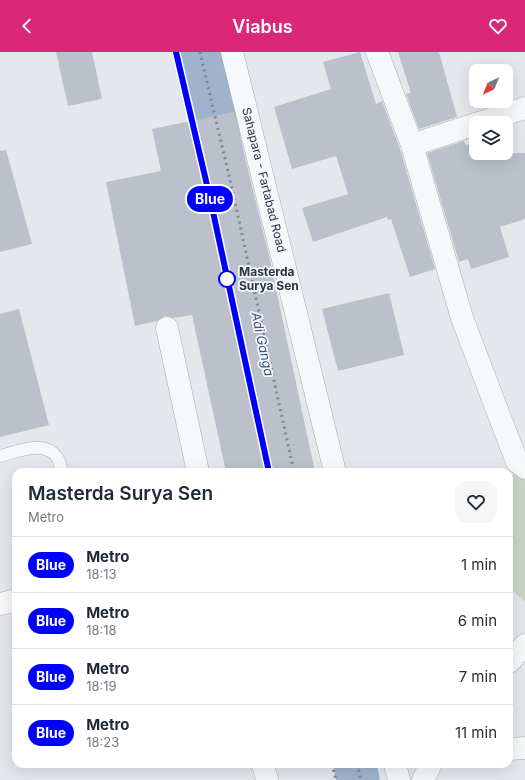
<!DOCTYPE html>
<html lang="en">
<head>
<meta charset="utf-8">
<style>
  :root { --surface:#fff; --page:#f6f6f7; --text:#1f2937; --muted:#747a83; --line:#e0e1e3; --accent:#db2777 }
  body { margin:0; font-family:Inter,sans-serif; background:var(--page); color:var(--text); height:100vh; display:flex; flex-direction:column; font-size:15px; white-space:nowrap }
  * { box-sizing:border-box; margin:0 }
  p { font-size:13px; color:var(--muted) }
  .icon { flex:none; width:22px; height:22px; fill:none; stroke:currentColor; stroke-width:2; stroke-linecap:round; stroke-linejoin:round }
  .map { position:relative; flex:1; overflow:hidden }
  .drawer { position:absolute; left:12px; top:416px; width:501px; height:300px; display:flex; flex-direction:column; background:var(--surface); border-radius:12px; box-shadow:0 4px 16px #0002 }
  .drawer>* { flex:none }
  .badge { padding:0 8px; border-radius:13px; font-size:14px; line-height:26px }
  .needle { width:26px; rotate:223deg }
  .fabs { position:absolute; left:469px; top:12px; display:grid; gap:8px }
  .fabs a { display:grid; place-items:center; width:44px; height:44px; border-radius:8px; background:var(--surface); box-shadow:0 4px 16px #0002; font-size:20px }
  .map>.badge { position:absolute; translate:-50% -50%; box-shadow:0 0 0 2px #fff }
  .round { display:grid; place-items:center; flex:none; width:42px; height:42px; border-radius:12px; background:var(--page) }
  .summary { display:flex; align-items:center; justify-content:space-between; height:68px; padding:0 16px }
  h1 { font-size:19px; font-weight:600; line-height:30px }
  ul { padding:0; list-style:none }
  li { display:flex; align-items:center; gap:12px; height:56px; padding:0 16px; border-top:1px solid var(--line) }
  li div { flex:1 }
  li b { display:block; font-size:15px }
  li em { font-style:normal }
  li .badge { min-width:44px; font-weight:700; text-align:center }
  header { display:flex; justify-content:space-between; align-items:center; height:52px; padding:0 16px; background:var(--accent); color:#fff; font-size:18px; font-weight:600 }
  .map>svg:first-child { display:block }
  .green { fill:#c9d6c5 }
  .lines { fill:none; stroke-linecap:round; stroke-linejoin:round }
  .river { stroke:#9fb4cc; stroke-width:43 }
  .building { fill:#bbc0ca }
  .service-casing { stroke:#a9aeb7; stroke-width:13 }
  .minor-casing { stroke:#a9aeb7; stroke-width:23 }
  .service { stroke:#f7f8fa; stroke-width:12 }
  .minor { stroke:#f7f8fa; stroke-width:22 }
  .rail { stroke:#7d8696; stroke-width:3; stroke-dasharray:2 4; stroke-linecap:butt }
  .line-casing { stroke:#fff; stroke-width:9 }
  .line { stroke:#00f; stroke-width:6 }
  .stop-dot { fill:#fff; stroke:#00f; stroke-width:2 }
  .labels { text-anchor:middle; stroke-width:3.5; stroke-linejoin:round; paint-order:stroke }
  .street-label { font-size:12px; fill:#2b3445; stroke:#f4f6f9 }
  .stop-label { font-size:12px; font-weight:bold; fill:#2b3445; stroke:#f4f6f9; text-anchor:start }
  .water-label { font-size:13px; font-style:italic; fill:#34527a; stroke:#f4f6f9 }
</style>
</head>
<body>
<header><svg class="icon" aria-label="back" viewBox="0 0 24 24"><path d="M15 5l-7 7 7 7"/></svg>Viabus<svg class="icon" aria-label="heart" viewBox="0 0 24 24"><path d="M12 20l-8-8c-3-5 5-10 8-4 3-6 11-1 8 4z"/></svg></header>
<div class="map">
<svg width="525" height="728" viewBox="0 0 525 728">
  <rect width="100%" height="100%" fill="#e4e7ec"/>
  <!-- green -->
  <path class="green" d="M525 410V550L509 535V427Z"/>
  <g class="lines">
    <!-- river -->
    <g class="river">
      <path d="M201 0 226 121"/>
      <path d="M355 712 358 728"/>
    </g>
  </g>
  <!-- building -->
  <g class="building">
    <path d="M56 0H92L102 47 68 54Z"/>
    <path d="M360 0 376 52 382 49 400 97 435 217 410 225 391 167 388 168 387 165 313 190 302 156 348 142 336 104 292 117 274 55 331 37 323 10Z"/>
    <path d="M398 0H439L457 65 419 77 406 42 411 41Z"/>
    <path d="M234 60 269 204 315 420H226L192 263 174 266 165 264 157 269 135 274 106 130 161 119 152 77Z"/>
    <path d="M464 89 466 93 476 90V101H525V167L500 175 509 205 471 217 468 207 459 210 427 101Z"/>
    <path d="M6 98 32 192 0 200V99Z"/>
    <path d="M389 241 404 303 338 319 322 257Z"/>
    <path d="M19 257 49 373 0 385V262Z"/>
  </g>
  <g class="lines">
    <!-- service casing -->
    <g class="service-casing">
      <path id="service" d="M0 404C17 400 44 387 57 405 60 409 60 415 62 420"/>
    </g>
    <!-- minor casing -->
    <g class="minor-casing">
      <g id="minor">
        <path d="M232 0 335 420"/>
        <path d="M377 0 412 93 462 266 517 410 525 416"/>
        <path d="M479 71 525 56"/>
        <path d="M412 93 476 72"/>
        <path d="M167 276 198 420"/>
        <path d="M0 552 16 548"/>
        <path d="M509 610 525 593"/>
        <path d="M509 697 525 696"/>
        <path d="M263 712 267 728"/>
        <path d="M395 712 399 728"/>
        <path d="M423 728 431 712"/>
      </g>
    </g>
    <!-- service -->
    <use href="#service" class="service"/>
    <!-- minor -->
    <use href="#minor" class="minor"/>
    <!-- rail -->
    <g class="rail">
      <path d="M176 0 210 146 269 420"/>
      <path d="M200 0 233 141 294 420"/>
      <path d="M332 712 336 728"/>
      <path d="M357 712 361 728"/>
    </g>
  </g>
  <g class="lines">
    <!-- line casing -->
    <g class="line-casing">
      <path id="line" d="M176 0 210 146 269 420"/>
    </g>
    <!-- line -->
    <use href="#line" class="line"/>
  </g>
  <!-- markers -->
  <circle class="stop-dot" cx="227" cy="227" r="8"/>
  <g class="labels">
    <!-- street labels -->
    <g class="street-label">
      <text transform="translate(264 128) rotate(76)" y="4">Sahapara - Fartabad Road</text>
    </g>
    <!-- stop labels -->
    <g class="stop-label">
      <text x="239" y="224">Masterda<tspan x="239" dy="14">Surya Sen</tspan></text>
    </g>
    <!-- water labels -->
    <g class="water-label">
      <text transform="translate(263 292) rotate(78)" y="5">Adi Ganga</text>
    </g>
  </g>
</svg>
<div class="fabs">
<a><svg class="needle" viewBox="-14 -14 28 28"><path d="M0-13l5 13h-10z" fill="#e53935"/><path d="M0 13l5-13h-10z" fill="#747a83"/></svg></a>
<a><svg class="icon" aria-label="layers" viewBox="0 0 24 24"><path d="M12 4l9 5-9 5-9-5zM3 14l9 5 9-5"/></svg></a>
</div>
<b class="badge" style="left:210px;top:147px;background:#00f;color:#fff">Blue</b>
<section class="drawer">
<div class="summary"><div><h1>Masterda Surya Sen</h1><p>Metro</p></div><a class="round"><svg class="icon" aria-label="heart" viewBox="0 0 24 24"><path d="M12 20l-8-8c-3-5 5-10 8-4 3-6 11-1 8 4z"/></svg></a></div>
<ul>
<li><span class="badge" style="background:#00f;color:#fff">Blue</span><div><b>Metro</b><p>18:13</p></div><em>1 min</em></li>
<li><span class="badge" style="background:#00f;color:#fff">Blue</span><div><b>Metro</b><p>18:18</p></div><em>6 min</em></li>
<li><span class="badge" style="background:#00f;color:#fff">Blue</span><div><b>Metro</b><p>18:19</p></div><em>7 min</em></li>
<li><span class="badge" style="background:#00f;color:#fff">Blue</span><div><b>Metro</b><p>18:23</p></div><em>11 min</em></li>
</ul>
</section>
</div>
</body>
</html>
